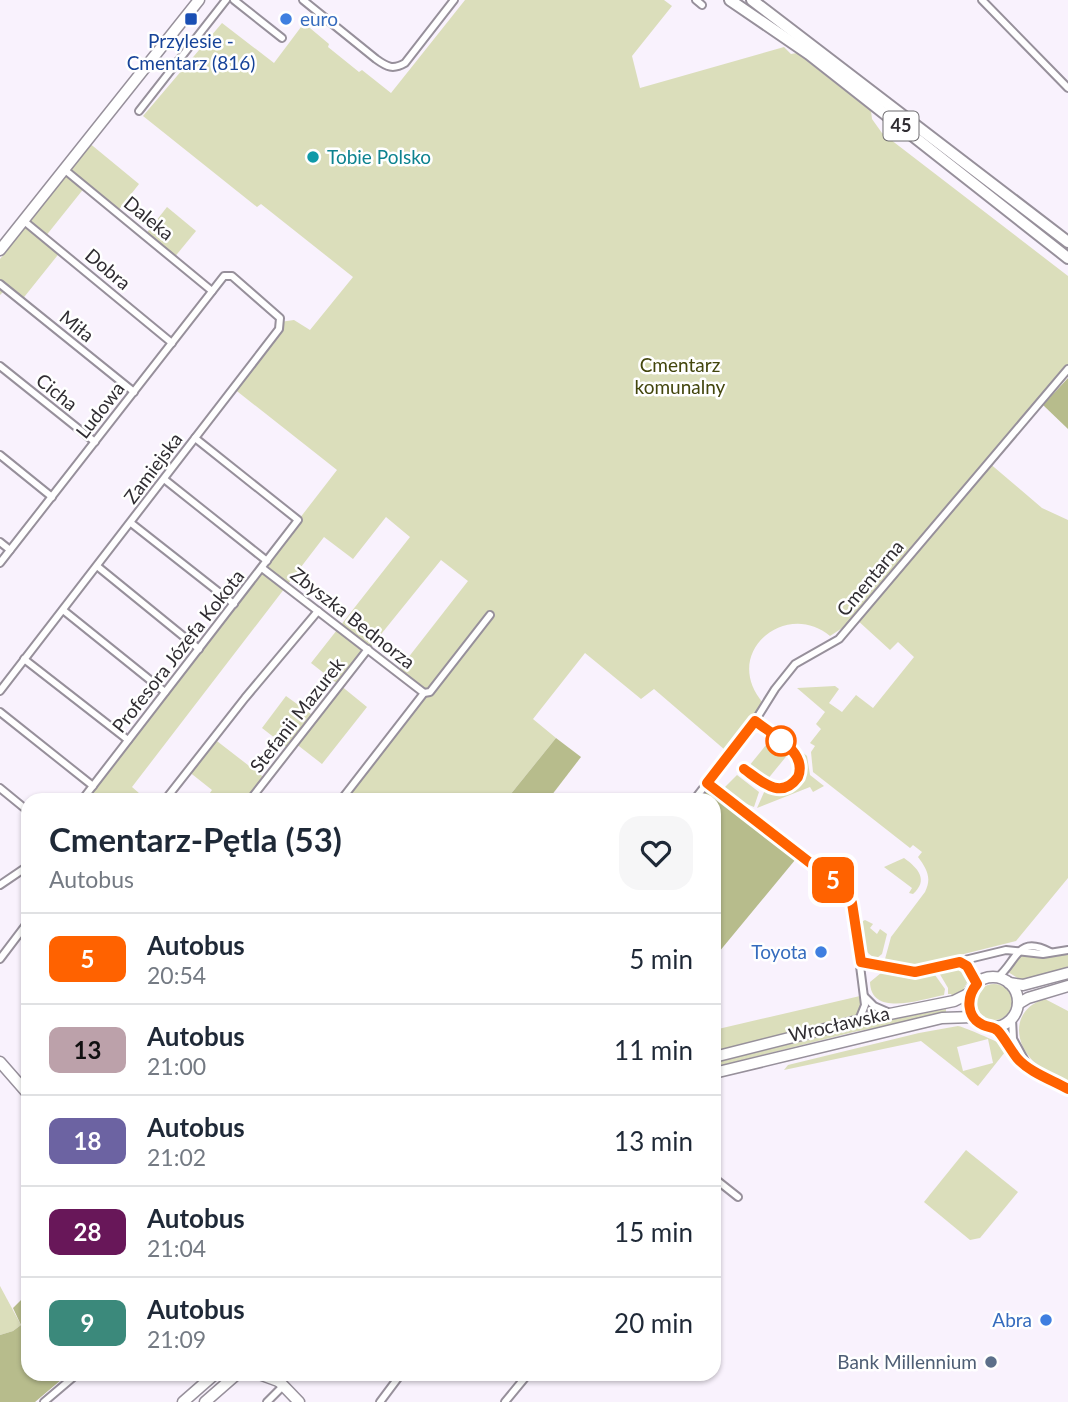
<!DOCTYPE html>
<html lang="pl">
<head>
<meta charset="utf-8">
<style>
  :root { --surface:#fff; --page:#f6f6f7; --text:#1f2937; --muted:#747a83; --line:#e0e1e3 }
  body { margin:0; font-family:Lato,sans-serif; background:var(--page); color:var(--text); height:100vh; display:flex; flex-direction:column; font-size:26px; white-space:nowrap }
  * { box-sizing:border-box; margin:0 }
  p { font-size:23px; color:var(--muted) }
  .icon { flex:none; width:38px; height:38px; fill:none; stroke:currentColor; stroke-width:2; stroke-linecap:round; stroke-linejoin:round }
  .map { position:relative; flex:1; overflow:hidden }
  .drawer { position:absolute; left:21px; top:793px; width:700px; height:588px; display:flex; flex-direction:column; background:var(--surface); border-radius:21px; box-shadow:0 2px 5px #0004 }
  .drawer>* { flex:none }
  .badge { padding:0 14px; border-radius:10px; font-size:24px; line-height:46px }
  .map>.badge { position:absolute; translate:-50% -50%; box-shadow:0 0 0 4px #fff }
  .round { display:grid; place-items:center; flex:none; width:74px; height:74px; border-radius:21px; background:var(--page) }
  .summary { display:flex; align-items:center; justify-content:space-between; height:119px; padding:0 28px }
  h1 { font-size:33px; font-weight:700; line-height:52px }
  ul { padding:0; list-style:none }
  li { display:flex; align-items:center; gap:21px; height:91px; padding:0 28px; border-top:2px solid var(--line) }
  li div { flex:1 }
  li b { display:block; font-size:26px }
  li em { font-style:normal }
  li .badge { min-width:77px; font-weight:700; text-align:center }
  .map>svg:first-child { display:block }
  .green { fill:#dbdebb; fill-rule:evenodd }
  .forest { fill:#b7bc8c }
  .lines { fill:none; stroke-linecap:round; stroke-linejoin:round }
  .street-casing { stroke:#97909b; stroke-width:10 }
  .secondary-casing { stroke:#97909b; stroke-width:13 }
  .primary-casing { stroke:#97909b; stroke-width:14 }
  .street { stroke:#fff; stroke-width:6 }
  .secondary { stroke:#fff; stroke-width:10 }
  .primary { stroke:#fff; stroke-width:10 }
  .line-casing { stroke:#fff; stroke-width:16 }
  .line { stroke:#ff6200; stroke-width:10 }
  .transit-dot { fill:#1a4fb4; stroke:#fff; stroke-width:2.5 }
  .shop-dot { fill:#3f7fe0; stroke:#fff; stroke-width:2.5 }
  .culture-dot { fill:#0f9aa8; stroke:#fff; stroke-width:2.5 }
  .stop-dot { fill:#fff; stroke:#ff6200; stroke-width:3.5 }
  .service-dot { fill:#5c6f8a; stroke:#fff; stroke-width:2.5 }
  .labels { text-anchor:middle; stroke-width:5; stroke-linejoin:round; paint-order:stroke }
  .shield { fill:#fff; stroke:#6e6c70; stroke-width:2 }
  .shield-label { font-size:18px; font-weight:bold; fill:#302d32 }
  .shop-label { font-size:19px; fill:#366cbe; stroke:#fff; text-anchor:end }
  .transit-label { font-size:19px; fill:#164399; stroke:#fff }
  .culture-label { font-size:19px; fill:#0d838f; stroke:#fff; text-anchor:start }
  .street-label { font-size:19px; fill:#302d32; stroke:#fff }
  .park-label { font-size:19px; fill:#43460d; stroke:#fff }
  .service-label { font-size:19px; fill:#4e5e75; stroke:#fff; text-anchor:end }
</style>
</head>
<body>
<div class="map">
<svg width="1068" height="1402" viewBox="0 0 1068 1402">
  <rect width="100%" height="100%" fill="#f9f2fd"/>
  <!-- green -->
  <g class="green">
    <path d="M465 0H664L672 6 632 56 640 88 784 47 791 54 797 53 871 111 872 119 882 133 1068 276V365L988 462 1042 508 1068 520V878L1016 941 916 966 885 959 891 937 925 892C932 878 927 869 918 857L922 852 913 845 910 848 813 772 811 752 815 746 810 743 821 729 816 724 825 712 797 688 835 686 839 689 829 703 842 712 856 695 873 708 914 657 898 642 890 650 856 619 830 636C787 599 720 652 763 703L725 750 654 689 641 699 585 653 533 719 556 738 506 800H341L424 693 397 672 468 581 441 560 340 685 367 707 322 764 295 743 289 749 262 728 286 696 315 717 339 685 311 663 410 537 386 517 353 559 324 537 132 787 147 800H82L337 470 233 388 280 322 294 320 310 330 353 277 261 204 257 207 143 116 222 23 274 63 304 23 329 44 328 47 359 72 362 70 391 93Z"/>
    <path d="M88 142 139 184 117 212 85 187 45 237 61 251 21 301 6 289 0 295V259L30 222 65 170Z"/>
    <path d="M167 207 196 231 173 259 145 235Z"/>
    <path d="M213 738 266 779 250 800H205L212 790 188 771Z"/>
    <path d="M770 740 789 753 767 780 749 766Z"/>
    <path d="M797 748 807 756 810 775 824 786 813 792 810 787 757 808 765 790C794 804 815 772 797 748Z"/>
    <path d="M737 775 759 792 754 807 744 803 724 788Z"/>
    <path d="M904 858C918 868 929 880 913 894L909 893 912 888 884 867Z"/>
    <path d="M865 920 873 924 870 928 877 934 880 929 887 934 882 954 877 958C860 953 863 937 861 922Z"/>
    <path d="M1068 954V967L1027 979H1019L1008 972 1019 955 1054 957Z"/>
    <path d="M954 966 964 969 969 979 963 990 952 997 951 994H948V988L938 971Z"/>
    <path d="M881 973 912 979 935 975 945 989 944 995C922 999 871 1018 870 982Z"/>
    <circle cx="994" cy="1002" r="18"/>
    <path d="M860 996 861 1011 855 1017 714 1051V1030Z"/>
    <path d="M1045 999 1068 1011V1083C1057 1076 1043 1071 1034 1062 1012 1041 1013 1008 1045 999Z"/>
    <path d="M946 1009V1014L854 1032 714 1067V1063L875 1023Z"/>
    <path d="M958 1026C961 1026 994 1040 997 1042 999 1044 1003 1050 1005 1052L978 1086 921 1041 784 1070 788 1065 919 1033ZM988 1039 993 1063 963 1071 957 1047Z"/>
    <path d="M966 1150 1018 1192 980 1238 970 1240 924 1202Z"/>
    <path d="M0 1286 21 1325 13 1331 0 1335Z"/>
  </g>
  <!-- forest -->
  <g class="forest">
    <path d="M1068 378V429L1043 405Z"/>
    <path d="M556 738 581 757 548 800H506Z"/>
    <path d="M707 783 800 854 714 958V800H694Z"/>
    <path d="M28 1293V1374H68L35 1402H0V1335L13 1331 21 1325 13 1308Z"/>
  </g>
  <g class="lines">
    <!-- street casing -->
    <g class="street-casing">
      <g id="street">
        <path d="M234 0 282 38"/>
        <path d="M303 0 376 59C387 67 393 70 405 63L454 0"/>
        <path d="M696 0 702 5"/>
        <path d="M982 0 1068 88"/>
        <path d="M139 111 226 0"/>
        <path d="M65 170 212 291"/>
        <path d="M24 221 172 343"/>
        <path d="M0 284 134 392"/>
        <path d="M0 366 95 442"/>
        <path d="M0 455 52 497"/>
        <path d="M164 479 267 561"/>
        <path d="M131 523 234 604"/>
        <path d="M0 542 10 550"/>
        <path d="M0 563 224 276H232L280 318 279 329 0 691"/>
        <path d="M97 566 199 649"/>
        <path d="M262 568 424 693"/>
        <path d="M63 610 165 692"/>
        <path d="M24 659 128 740"/>
        <path d="M0 712 93 786"/>
        <path d="M707 783 838 883 848 893 852 903 865 1005 859 1020"/>
        <path d="M0 788 28 811"/>
        <path d="M82 800 298 520 195 438"/>
        <path d="M165 800 245 698 318 611"/>
        <path d="M250 800 368 649"/>
        <path d="M341 800 424 693 430 692 490 615"/>
        <path d="M694 800 755 721 775 689 795 664 839 639 1068 369"/>
        <path d="M0 885 28 866"/>
        <path d="M0 959 28 922"/>
        <path d="M960 962 967 966 977 984"/>
        <path d="M861 963 915 972 1006 950 1043 954 1068 950"/>
        <path d="M997 978C1017 962 1017 934 1050 952"/>
        <path d="M865 997 874 1006 890 1013"/>
        <path d="M1012 1019 1013 1039 1025 1061"/>
        <path d="M993 1027 1020 1061 1068 1089"/>
        <path d="M714 1178 738 1197"/>
        <path d="M44 1402 77 1374"/>
        <path d="M267 1402 284 1385"/>
        <path d="M380 1402 401 1374"/>
        <path d="M505 1402 528 1374"/>
      </g>
    </g>
    <!-- secondary casing -->
    <g class="secondary-casing">
      <g id="secondary">
        <path d="M0 250 199 0"/>
        <circle cx="993" cy="1002" r="25"/>
        <path d="M1009 983 1023 985 1068 973"/>
        <path d="M1018 1004 1028 998 1068 986"/>
        <path d="M714 1057 865 1019 954 1001 970 993"/>
        <path d="M0 1062 28 1094"/>
        <path d="M714 1073 942 1018 973 1017"/>
        <path d="M259 1374 278 1381"/>
        <path d="M272 1374 299 1402"/>
        <path d="M183 1402 215 1374"/>
        <path d="M205 1402 237 1374"/>
      </g>
    </g>
    <!-- primary casing -->
    <g class="primary-casing">
      <g id="primary">
        <path d="M730 0 809 54 1068 258"/>
        <path d="M752 0 1068 242"/>
      </g>
    </g>
    <!-- street -->
    <use href="#street" class="street"/>
    <!-- secondary -->
    <use href="#secondary" class="secondary"/>
    <!-- primary -->
    <use href="#primary" class="primary"/>
  </g>
  <g class="lines">
    <!-- line casing -->
    <g class="line-casing">
      <path id="line" d="M744 769C761 781 781 801 798 777 808 752 773 735 755 721L707 783 844 889 852 903 861 962 915 972 960 962 967 966 977 984C966 997 966 1017 983 1025 989 1028 993 1026 998 1031 1005 1039 1010 1049 1017 1058 1029 1072 1052 1080 1068 1089"/>
    </g>
    <!-- line -->
    <use href="#line" class="line"/>
  </g>
  <!-- markers -->
  <rect class="transit-dot" x="184" y="12" width="14" height="14" rx="3.5"/>
  <g class="shop-dot">
    <circle cx="286" cy="19" r="7"/>
    <circle cx="821" cy="952" r="7"/>
    <circle cx="1046" cy="1320" r="7"/>
  </g>
  <circle class="culture-dot" cx="313" cy="157" r="7"/>
  <circle class="stop-dot" cx="781" cy="741" r="14"/>
  <circle class="service-dot" cx="991" cy="1362" r="7"/>
  <g class="labels">
    <!-- shield labels -->
    <rect class="shield" x="883.5" y="111.5" width="35" height="29" rx="5"/>
    <g class="shield-label">
      <text x="901" y="132">45</text>
    </g>
    <!-- shop labels -->
    <g class="shop-label">
      <text x="300" y="26" text-anchor="start">euro</text>
      <text x="807" y="959">Toyota</text>
      <text x="1032" y="1327">Abra</text>
    </g>
    <!-- transit labels -->
    <g class="transit-label">
      <text x="191" y="48">Przylesie -<tspan x="191" dy="22">Cmentarz (816)</tspan></text>
    </g>
    <!-- culture labels -->
    <g class="culture-label">
      <text x="327" y="164">Tobie Polsko</text>
    </g>
    <!-- street labels -->
    <g class="street-label">
      <text transform="translate(149 218) rotate(39)" y="7">Daleka</text>
      <text transform="translate(108 269) rotate(40)" y="7">Dobra</text>
      <text transform="translate(77 326) rotate(39)" y="7">Miła</text>
      <text transform="translate(57 392) rotate(39)" y="7">Cicha</text>
      <text transform="translate(100 410) rotate(-52)" y="7">Ludowa</text>
      <text transform="translate(153 468) rotate(-53)" y="7">Zamiejska</text>
      <text transform="translate(870 578) rotate(-50)" y="7">Cmentarna</text>
      <text transform="translate(353 618) rotate(38)" y="7">Zbyszka Bednorza</text>
      <text transform="translate(178 651) rotate(-52)" y="7">Profesora Józefa Kokota</text>
      <text transform="translate(297 715) rotate(-52)" y="7">Stefanii Mazurek</text>
      <text transform="translate(839 1024) rotate(-13)" y="7">Wrocławska</text>
    </g>
    <!-- park labels -->
    <g class="park-label">
      <text x="680" y="372">Cmentarz<tspan x="680" dy="22">komunalny</tspan></text>
    </g>
    <!-- service labels -->
    <g class="service-label">
      <text x="977" y="1369">Bank Millennium</text>
    </g>
  </g>
</svg>
<b class="badge" style="left:833px;top:880px;background:#ff6200;color:#fff">5</b>
<section class="drawer">
<div class="summary"><div><h1>Cmentarz-Pętla (53)</h1><p>Autobus</p></div><a class="round"><svg class="icon" aria-label="heart" viewBox="0 0 24 24"><path d="M12 20l-8-8c-3-5 5-10 8-4 3-6 11-1 8 4z"/></svg></a></div>
<ul>
<li><span class="badge" style="background:#ff6200;color:#fff">5</span><div><b>Autobus</b><p>20:54</p></div><em>5 min</em></li>
<li><span class="badge" style="background:#bca1aa;color:#111">13</span><div><b>Autobus</b><p>21:00</p></div><em>11 min</em></li>
<li><span class="badge" style="background:#6c63a2;color:#fff">18</span><div><b>Autobus</b><p>21:02</p></div><em>13 min</em></li>
<li><span class="badge" style="background:#681759;color:#fff">28</span><div><b>Autobus</b><p>21:04</p></div><em>15 min</em></li>
<li><span class="badge" style="background:#3b897b;color:#fff">9</span><div><b>Autobus</b><p>21:09</p></div><em>20 min</em></li>
</ul>
</section>
</div>
</body>
</html>
